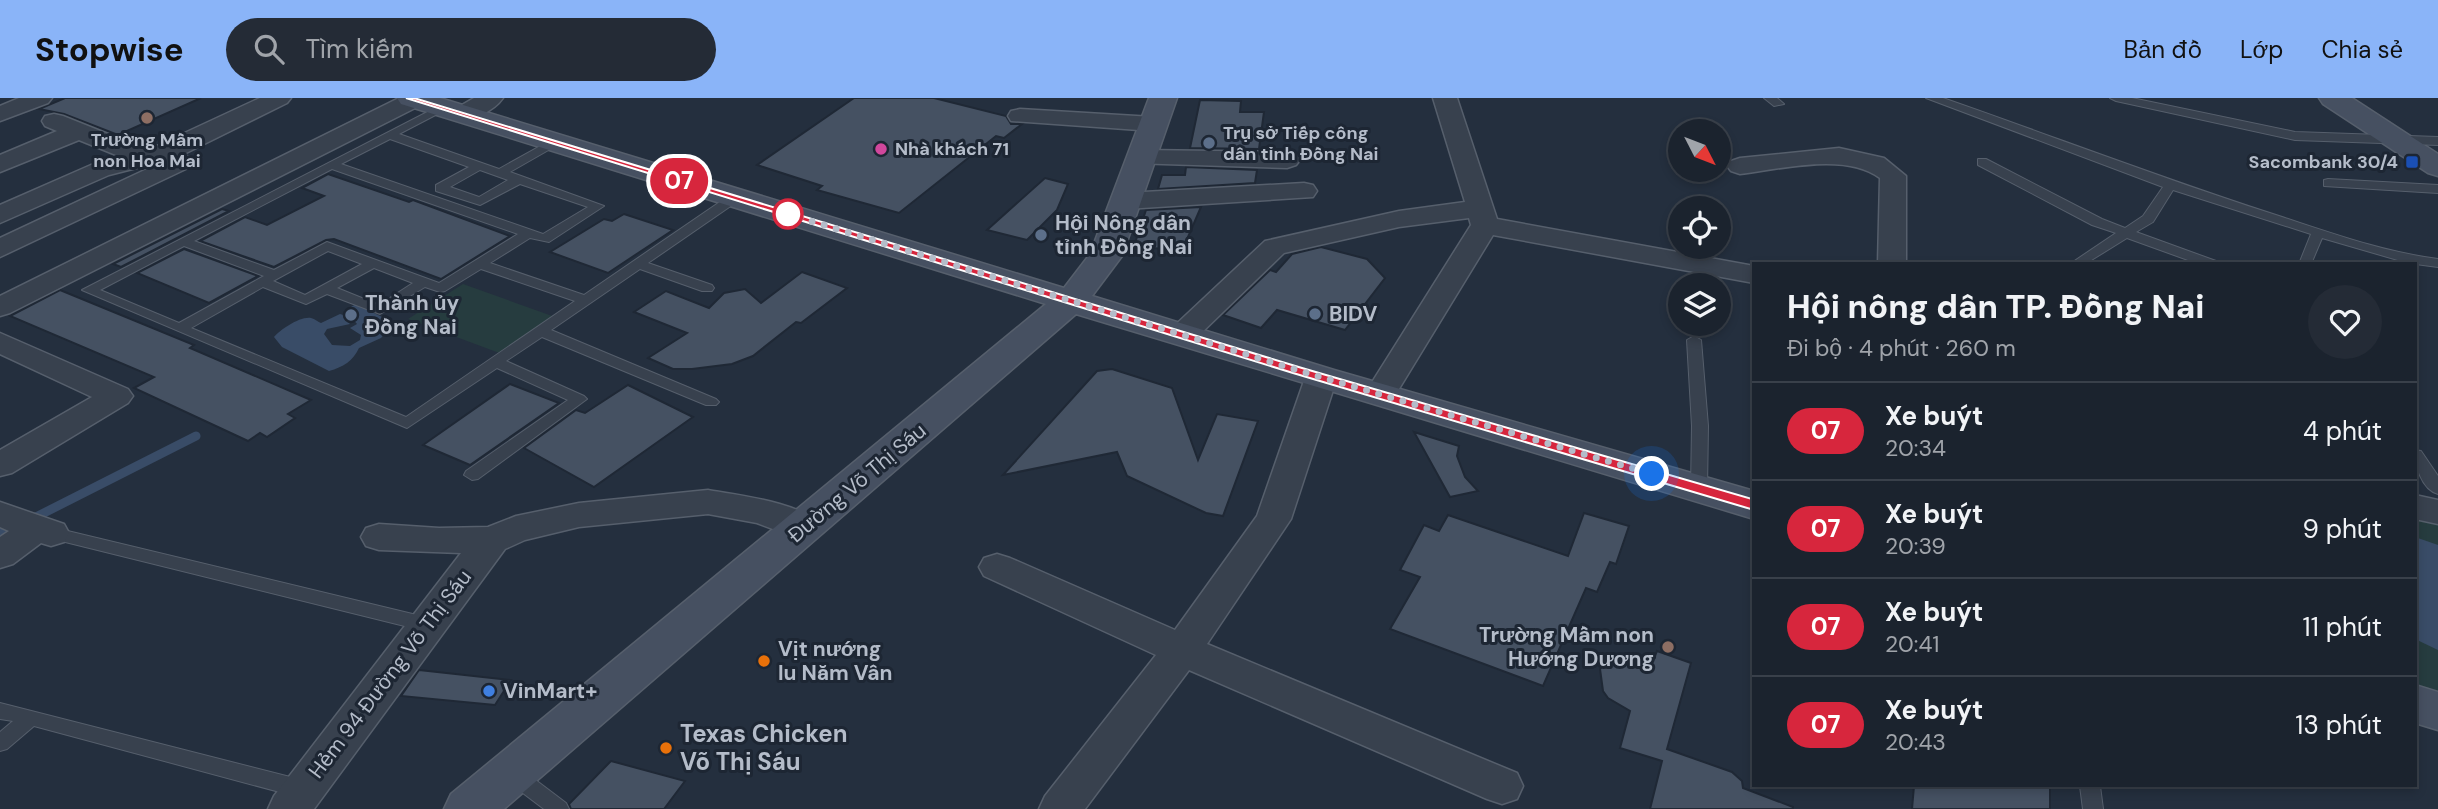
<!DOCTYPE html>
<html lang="vi">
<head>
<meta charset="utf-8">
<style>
  :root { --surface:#1b232e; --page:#242b36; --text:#f1f3f6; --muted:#a0a4aa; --line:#39404a; --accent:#8ab4f8 }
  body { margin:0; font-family:"DM Sans",sans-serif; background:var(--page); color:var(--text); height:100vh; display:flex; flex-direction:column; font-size:26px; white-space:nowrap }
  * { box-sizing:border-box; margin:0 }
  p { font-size:23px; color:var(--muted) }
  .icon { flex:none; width:38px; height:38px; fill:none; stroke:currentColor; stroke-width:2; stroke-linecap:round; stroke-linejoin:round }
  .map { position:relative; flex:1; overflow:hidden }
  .details { position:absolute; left:1752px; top:164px; width:665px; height:525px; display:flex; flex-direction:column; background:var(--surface); border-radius:0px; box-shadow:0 4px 10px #0003,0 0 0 2px var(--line) }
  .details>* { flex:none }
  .badge { padding:0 14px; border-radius:23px; font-size:24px; line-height:46px }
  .needle { width:46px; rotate:132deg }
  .tools { position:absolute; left:1668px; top:21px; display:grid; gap:14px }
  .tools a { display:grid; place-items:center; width:63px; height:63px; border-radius:50%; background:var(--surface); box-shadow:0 4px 10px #0003,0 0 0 2px var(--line); font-size:35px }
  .you { position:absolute; width:35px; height:35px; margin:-18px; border:5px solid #fff; border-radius:50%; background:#1a73e8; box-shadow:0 0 0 10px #1a73e833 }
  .map>.badge { position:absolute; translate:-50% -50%; box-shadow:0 0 0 4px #fff }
  .round { display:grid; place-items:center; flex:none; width:74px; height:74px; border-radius:37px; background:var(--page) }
  .summary { display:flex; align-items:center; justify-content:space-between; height:119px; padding:0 35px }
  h1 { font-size:33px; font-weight:800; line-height:52px }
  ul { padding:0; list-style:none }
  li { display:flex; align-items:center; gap:21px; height:98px; padding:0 35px; border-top:2px solid var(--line) }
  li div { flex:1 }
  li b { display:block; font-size:26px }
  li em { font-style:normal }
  li .badge { min-width:77px; font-weight:700; text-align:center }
  header { display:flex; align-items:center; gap:42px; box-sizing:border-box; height:98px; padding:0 35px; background:var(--accent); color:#111 }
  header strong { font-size:33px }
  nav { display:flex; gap:38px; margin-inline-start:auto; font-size:24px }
  .search { width:490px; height:63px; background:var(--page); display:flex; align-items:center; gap:18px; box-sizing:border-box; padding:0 24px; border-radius:38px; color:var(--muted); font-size:26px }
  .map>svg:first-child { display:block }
  .green { fill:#263c3f }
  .water { fill:#394c67 }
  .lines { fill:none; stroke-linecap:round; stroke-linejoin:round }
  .stream { stroke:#394c67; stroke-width:9 }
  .building { fill:#455162; stroke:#1f2835; stroke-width:2 }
  .service-casing { stroke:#565f6c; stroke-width:2 }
  .minor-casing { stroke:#565f6c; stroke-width:3 }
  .secondary-casing { stroke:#565f6c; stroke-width:3 }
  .service { fill:#38414e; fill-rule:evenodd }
  .minor { fill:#38414e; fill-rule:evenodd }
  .secondary { fill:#465061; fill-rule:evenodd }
  .line { fill:#d7263d; stroke:#fff; stroke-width:2 }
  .walk { stroke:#b4bcc9; stroke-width:7; stroke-dasharray:0 12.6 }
  .education-dot { fill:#8d6e63; stroke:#1d2633; stroke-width:2.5 }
  .service-dot { fill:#5c6f8a; stroke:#1d2633; stroke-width:2.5 }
  .hotel-dot { fill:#d1479c; stroke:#1d2633; stroke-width:2.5 }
  .transit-dot { fill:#1a4fb4; stroke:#1d2633; stroke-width:2.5 }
  .stop-dot { fill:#fff; stroke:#d7263d; stroke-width:3.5 }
  .food-dot { fill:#e8710a; stroke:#1d2633; stroke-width:2.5 }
  .shop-dot { fill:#3f7fe0; stroke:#1d2633; stroke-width:2.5 }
  .labels { text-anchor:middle; stroke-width:6; stroke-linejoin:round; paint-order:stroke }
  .far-poi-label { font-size:18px; font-weight:bold; fill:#b4bcc9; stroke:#1d2633; text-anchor:start }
  .poi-label { font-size:21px; font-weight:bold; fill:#b4bcc9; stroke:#1d2633; text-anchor:start }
  .street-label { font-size:21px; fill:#b4bcc9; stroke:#1d2633 }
  .near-poi-label { font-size:24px; font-weight:bold; fill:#b4bcc9; stroke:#1d2633; text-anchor:start }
</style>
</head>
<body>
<header>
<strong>Stopwise</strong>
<div class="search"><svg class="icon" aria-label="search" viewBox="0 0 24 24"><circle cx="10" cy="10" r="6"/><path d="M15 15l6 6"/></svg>Tìm kiếm</div>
<nav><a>Bản đồ</a><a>Lớp</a><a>Chia sẻ</a></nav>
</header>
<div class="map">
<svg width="2438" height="711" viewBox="0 0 2438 711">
  <rect width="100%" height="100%" fill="#242f3e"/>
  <!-- green -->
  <g class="green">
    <path d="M463 186 555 219 502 256 408 221Z"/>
    <path d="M2415 412 2438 417V601L2415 594Z"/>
  </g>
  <!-- water -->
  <g class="water">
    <path d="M356 206 394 225 381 240 359 250C353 263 343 269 329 273L282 249 274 239C280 232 300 218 311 220 315 221 318 224 321 225L340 216 350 219 345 222 350 226 327 231 324 236 332 247 350 248 360 242 361 237 350 230 357 226 353 221 356 219 344 213Z"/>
    <path d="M2415 439 2438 447V552L2415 541Z"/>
  </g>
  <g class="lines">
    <!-- stream -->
    <g class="stream">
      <path d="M30 422 196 338"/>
      <path d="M0 436 15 429"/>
    </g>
  </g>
  <!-- building -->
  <g class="building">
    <path d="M65 0H201L118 37 64 16 39 11Z"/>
    <path d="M854 0H934L1006 18 1011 26H1022L1004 40 996 38 899 115 817 92 822 88 757 67Z"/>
    <path d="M1200 2 1241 3 1240 14H1264L1259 51 1190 50Z"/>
    <path d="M1186 69 1257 72 1255 85 1158 91 1162 77H1185Z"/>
    <path d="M328 76 409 104 413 102 510 138 441 181 334 141 326 142 274 169 200 143 245 119 267 127 324 98 302 90Z"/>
    <path d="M1045 80 1068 86 1057 112 1027 142 987 132Z"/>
    <path d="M1201 109 1182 153 1134 148 1146 112Z"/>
    <path d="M222 111 229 113 121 169 113 166Z"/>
    <path d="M624 116 673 132 608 175 550 154 604 121 612 123Z"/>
    <path d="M1321 149 1367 161 1385 180 1345 232 1277 212 1261 230 1223 217 1270 172 1276 174 1292 156Z"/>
    <path d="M184 151 258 178 209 205 137 175Z"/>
    <path d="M802 174 847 190 801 225 796 224 753 258 732 266 692 271H673L648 260 687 235 634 214 666 193 709 210 724 195 745 191 761 205Z"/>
    <path d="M60 192 194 247 190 250 311 302 288 316 295 320 267 339 260 335 248 343 134 290 154 279 10 218Z"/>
    <path d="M1112 271 1172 290 1198 362 1217 316 1258 323 1223 418 1206 415 1127 378 1117 354 1003 377 1097 273Z"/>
    <path d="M510 286 559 305 470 367 423 347Z"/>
    <path d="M628 287 693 319 594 389 524 350 576 312 585 315Z"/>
    <path d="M1414 334 1459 348 1457 358 1465 379 1478 393 1450 399Z"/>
    <path d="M1584 415 1629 428 1616 466 1610 464 1597 494 1586 490 1543 588 1390 531 1420 479 1400 472 1424 427 1439 433 1448 417 1568 458Z"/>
    <path d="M1657 553 1691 565 1667 651 1732 674 1742 683 1743 690 1793 709V711H1650L1662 663 1620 650 1630 613 1608 600 1603 593 1600 571 1609 561 1621 558 1653 563Z"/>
    <path d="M419 572 511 582 495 607 401 598Z"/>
    <path d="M611 663 685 683 664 711H571L569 706Z"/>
    <path d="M1914 688H2050V711H1912Z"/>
  </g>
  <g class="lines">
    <!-- service casing -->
    <g class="service-casing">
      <g id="service">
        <path d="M1764 0H1777L1784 6 1774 8Z"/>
        <path d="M1926 0H1943C2055 39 2166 82 2279 118 2331 135 2383 154 2438 161V169L2408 165 2322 140 2311 166H2299L2311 136 2173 92 2153 124 2136 134 2216 163 2217 166H2199L2127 140 2085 166H2070L2116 135 2092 127 1978 67V61H1986L2102 121 2125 130 2143 118 2163 89Z"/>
        <path d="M2110 0H2132L2295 34 2438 39V47L2295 42 2116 3Z"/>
        <path d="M441 7 445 8V12L399 36 499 71 551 42H559V46L510 74 604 108 549 144 530 140 490 165 584 197 730 97H738V103L648 165 712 187 714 190 712 193H702L640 171 551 232 716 301 719 304 716 307H706L542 239 506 263 584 298 587 301 478 381 472 382 464 377 466 373 568 302 497 270 407 330 82 192ZM390 41 469 69 436 87V93L480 107 520 86 588 109 543 136 341 66ZM332 71 518 136 439 185 327 144 274 172 194 143ZM480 72 508 82 479 99 450 89ZM184 148 264 178 179 225 100 192ZM328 153 362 166 305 197 273 183ZM374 170 413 185 379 207 337 190ZM481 171 575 203 406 319 191 230 263 189 306 206 327 196 380 216 425 189 440 194 445 193Z"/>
        <path d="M2328 81 2438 87V95L2324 88V82Z"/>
        <path d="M1694 238 1701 242 1708 328 1707 390 1699 396 1691 390 1692 328 1687 242Z"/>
        <path d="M2415 352 2421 353 2438 378V396C2421 391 2415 367 2415 352Z"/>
        <path d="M51 429 425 519 431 521 434 526 431 531 425 533 45 439 43 435 45 431Z"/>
        <path d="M0 605 302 682 309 685 312 691 309 697 302 700 34 628 7 651 0 653V634L13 623 0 621Z"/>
        <path d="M514 669 521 671 566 705 569 711H544L507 683 504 677 507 671Z"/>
        <path d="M2080 688H2100L2103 711H2083Z"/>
      </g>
    </g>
    <!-- minor casing -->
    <g class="minor-casing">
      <g id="minor">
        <path d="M19 0H52L48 5 0 23V8Z"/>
        <path d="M260 0H291L287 5 182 57 190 59 194 64 190 69 0 159V140L164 63 109 77 0 125V107L91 67 121 59 79 42 0 74V57L57 33 45 28 42 23 45 18 54 16 63 18 148 52Z"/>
        <path d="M399 0 427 1 423 6 10 215 0 218V198Z"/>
        <path d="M474 0H503C494 13 470 25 455 21L451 16 455 11Z"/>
        <path d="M1433 0H1457L1497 121 1754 168V185L1493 137 1391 304 1380 307 1369 304 1364 297 1471 127 1469 120 1399 129 1284 155 1193 243 1182 246 1171 243 1167 237 1171 231 1265 143 1399 113 1465 104Z"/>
        <path d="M1020 11 1153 19 1162 21 1165 26 1162 31 1153 33 1011 23 1008 18 1011 13Z"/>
        <path d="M1839 50 1884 60 1906 78V166H1878L1880 80C1846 54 1781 71 1740 76L1731 73 1727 68 1731 63 1740 60Z"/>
        <path d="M1141 52 1287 54 1296 57 1300 62 1296 67 1287 70 1132 65 1128 60 1132 55Z"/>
        <path d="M1304 85 1313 87 1317 93 1313 99 1126 111 1117 109 1113 103 1117 97 1126 95Z"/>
        <path d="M0 235 128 291 133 298 128 305 12 375 0 378V352L92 299 0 256Z"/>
        <path d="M1321 270 1332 273 1337 280 1291 421 1207 546 1517 675 1523 688 1517 701 1502 706 1487 701 1189 572 1085 711H1039L1045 698 1156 557 984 478 979 469 984 460 997 456 1010 460 1175 532 1257 418 1305 280 1310 273Z"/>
        <path d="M708 392C736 397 808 405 823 430L817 439 805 443 757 425 708 416 579 429 525 442 505 451 314 711H268L274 698 461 455 379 452 366 448 361 439 366 430 379 426 439 430 488 429 516 418 579 405Z"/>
        <path d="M2415 397 2438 402V426L2415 421Z"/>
        <path d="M0 404 64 426 69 435 64 444 51 448 41 445 13 466 0 470V439L9 433 0 429Z"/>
      </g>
    </g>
    <!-- secondary casing -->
    <g class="secondary-casing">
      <g id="secondary">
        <path d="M397 0H440L1064 190 1090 156 1149 0H1177L1122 158 1092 198 1334 272 1754 393V421L1076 216 504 711H444L451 696 1046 206 401 6Z"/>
        <path d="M2319 0H2352L2438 56V78L2428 75 2323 6Z"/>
        <path d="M2415 587 2438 594V632L2415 625Z"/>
      </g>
    </g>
    <!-- service -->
    <use href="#service" class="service"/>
    <!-- minor -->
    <use href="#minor" class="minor"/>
    <!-- secondary -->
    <use href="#secondary" class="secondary"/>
  </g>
  <!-- line -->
  <path class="line" d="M406 0H414L1302 270 1759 403 1761 407 1754 412 1293 275Z"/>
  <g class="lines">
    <!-- walk -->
    <path class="walk" d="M788 116 1297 272 1652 376"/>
  </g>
  <!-- markers -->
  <g class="education-dot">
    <circle cx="147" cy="20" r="7"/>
    <circle cx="1668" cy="549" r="7"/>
  </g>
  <g class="service-dot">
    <circle cx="1209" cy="45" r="7"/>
    <circle cx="1041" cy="137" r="7"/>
    <circle cx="1315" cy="216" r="7"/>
    <circle cx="351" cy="217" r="7"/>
  </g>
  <circle class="hotel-dot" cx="881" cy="51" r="7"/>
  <rect class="transit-dot" x="2405" y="57" width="14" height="14" rx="3.5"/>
  <circle class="stop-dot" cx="788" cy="116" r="14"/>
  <g class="food-dot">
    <circle cx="764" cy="563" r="7"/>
    <circle cx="666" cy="650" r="7"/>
  </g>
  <circle class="shop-dot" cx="489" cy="593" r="7"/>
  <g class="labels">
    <!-- far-poi labels -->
    <g class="far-poi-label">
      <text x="1223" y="41">Trụ sở Tiếp công<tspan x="1223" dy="21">dân tỉnh Đồng Nai</tspan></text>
      <text x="147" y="48" text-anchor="middle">Trường Mầm<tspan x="147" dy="21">non Hoa Mai</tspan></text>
      <text x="895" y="57">Nhà khách 71</text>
      <text x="2398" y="70" text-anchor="end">Sacombank 30/4</text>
    </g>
    <!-- poi labels -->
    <g class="poi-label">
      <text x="1055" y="132">Hội Nông dân<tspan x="1055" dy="24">tỉnh Đồng Nai</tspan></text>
      <text x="365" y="212">Thành ủy<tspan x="365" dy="24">Đồng Nai</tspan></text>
      <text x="1329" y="223">BIDV</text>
      <text x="1654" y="544" text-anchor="end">Trường Mầm non<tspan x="1654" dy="24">Hướng Dương</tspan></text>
      <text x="778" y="558">Vịt nướng<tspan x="778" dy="24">lu Năm Vân</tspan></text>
      <text x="503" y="600">VinMart+</text>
    </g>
    <!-- street labels -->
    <g class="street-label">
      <text transform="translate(857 385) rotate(-40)" y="7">Đường Võ Thị Sáu</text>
      <text transform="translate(390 576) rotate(-53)" y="7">Hẻm 94 Đường Võ Thị Sáu</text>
    </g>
    <!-- near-poi labels -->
    <g class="near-poi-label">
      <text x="680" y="644">Texas Chicken<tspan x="680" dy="28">Võ Thị Sáu</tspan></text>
    </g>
  </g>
</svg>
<div class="tools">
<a><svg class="needle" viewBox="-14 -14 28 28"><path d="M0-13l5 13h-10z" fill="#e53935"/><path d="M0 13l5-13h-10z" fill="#a0a4aa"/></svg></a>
<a><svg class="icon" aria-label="locate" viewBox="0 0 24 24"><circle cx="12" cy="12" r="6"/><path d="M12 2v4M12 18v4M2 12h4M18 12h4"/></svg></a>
<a><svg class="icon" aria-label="layers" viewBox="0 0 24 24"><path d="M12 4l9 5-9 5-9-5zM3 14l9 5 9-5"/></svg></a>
</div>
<div class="you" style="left:1652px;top:376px"></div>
<b class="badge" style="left:679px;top:83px;background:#d7263d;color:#fff">07</b>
<section class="details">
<div class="summary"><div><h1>Hội nông dân TP. Đồng Nai</h1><p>Đi bộ · 4 phút · 260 m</p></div><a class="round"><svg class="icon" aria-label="heart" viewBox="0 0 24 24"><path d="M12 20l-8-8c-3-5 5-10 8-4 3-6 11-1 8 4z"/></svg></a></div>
<ul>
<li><span class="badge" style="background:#d7263d;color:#fff">07</span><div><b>Xe buýt</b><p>20:34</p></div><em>4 phút</em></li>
<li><span class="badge" style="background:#d7263d;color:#fff">07</span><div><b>Xe buýt</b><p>20:39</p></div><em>9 phút</em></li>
<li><span class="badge" style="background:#d7263d;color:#fff">07</span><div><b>Xe buýt</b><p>20:41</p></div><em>11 phút</em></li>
<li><span class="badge" style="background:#d7263d;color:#fff">07</span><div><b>Xe buýt</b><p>20:43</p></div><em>13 phút</em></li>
</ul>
</section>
</div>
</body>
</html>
